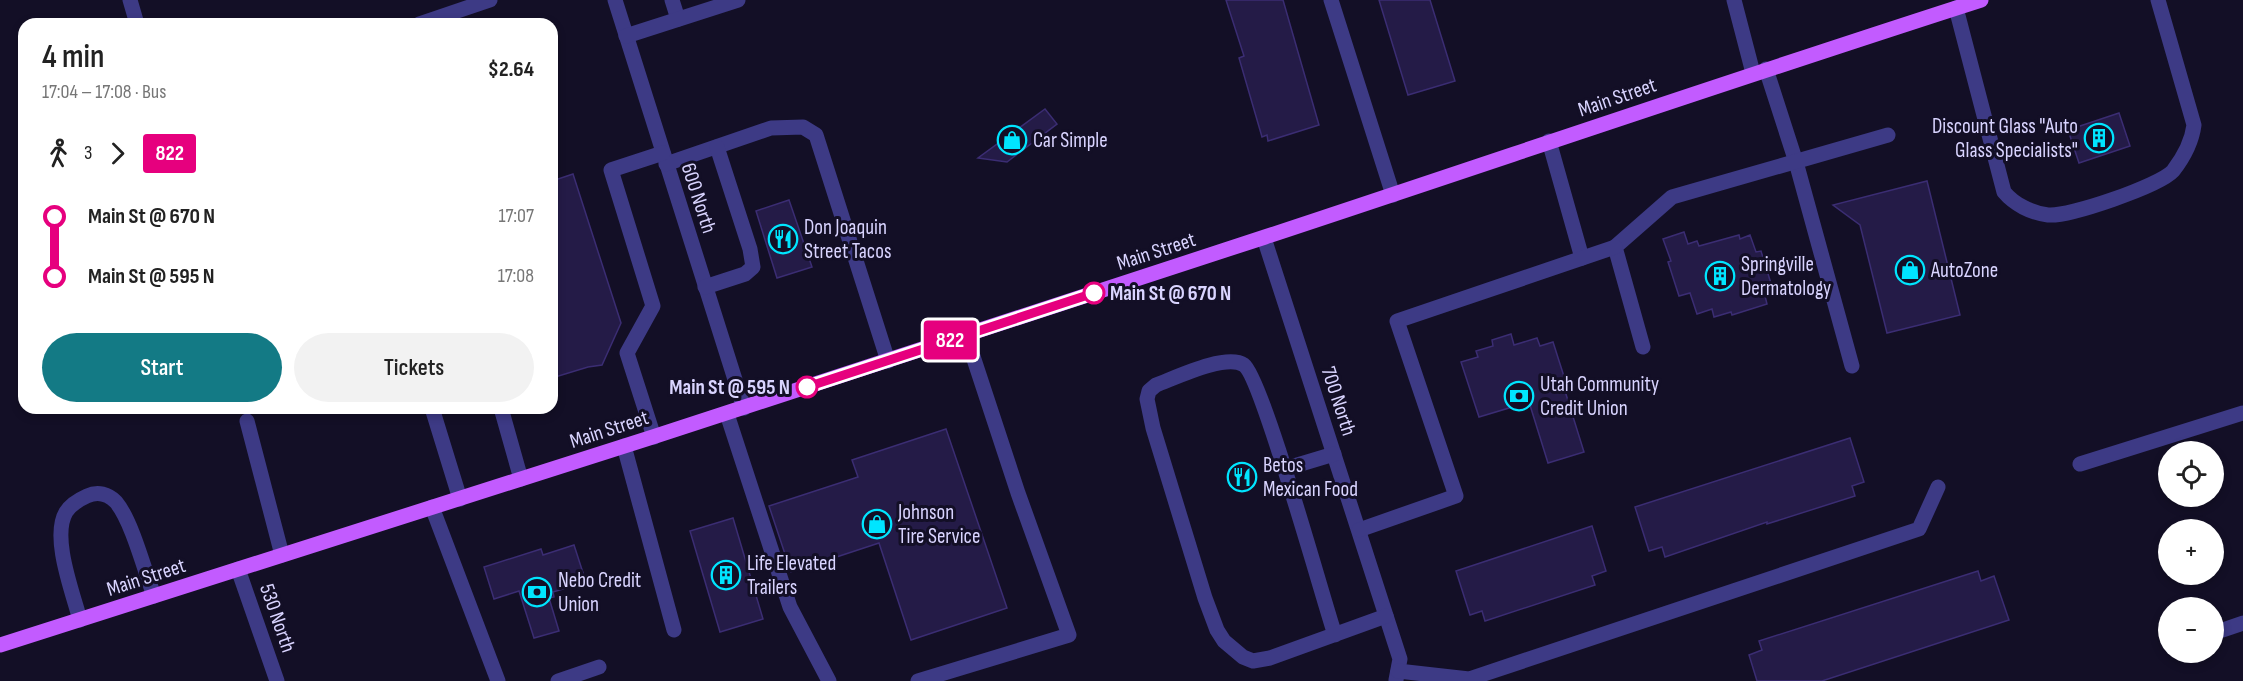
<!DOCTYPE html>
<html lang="en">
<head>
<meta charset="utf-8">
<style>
  :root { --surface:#fff; --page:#f2f2f2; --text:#222; --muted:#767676; --accent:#137a85 }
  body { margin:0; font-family:"Sofia Sans Condensed",sans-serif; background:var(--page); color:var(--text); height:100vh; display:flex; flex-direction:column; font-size:22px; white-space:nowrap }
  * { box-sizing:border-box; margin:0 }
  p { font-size:20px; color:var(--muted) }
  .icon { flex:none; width:33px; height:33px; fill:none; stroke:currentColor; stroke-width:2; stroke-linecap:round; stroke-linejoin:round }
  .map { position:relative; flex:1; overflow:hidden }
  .sheet { position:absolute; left:18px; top:18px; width:540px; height:396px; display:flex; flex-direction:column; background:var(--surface); border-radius:18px; box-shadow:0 3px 9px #0003 }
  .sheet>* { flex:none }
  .badge { padding:0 12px; border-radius:4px; font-size:21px; line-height:39px }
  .tools { position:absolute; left:2158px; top:441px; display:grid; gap:12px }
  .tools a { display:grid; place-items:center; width:66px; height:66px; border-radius:50%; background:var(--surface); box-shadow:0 3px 9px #0003; font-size:30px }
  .map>.badge { position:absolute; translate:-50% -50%; box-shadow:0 0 0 3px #fff }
  .legs { display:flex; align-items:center; gap:9px; height:66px; padding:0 24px; font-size:20px }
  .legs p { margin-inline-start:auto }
  .head { display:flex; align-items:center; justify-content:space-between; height:102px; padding:0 24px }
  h1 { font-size:33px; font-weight:600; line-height:45px }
  .button { display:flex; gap:12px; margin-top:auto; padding:12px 24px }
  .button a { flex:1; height:69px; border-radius:36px; background:var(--accent); color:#fff; font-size:24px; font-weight:600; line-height:69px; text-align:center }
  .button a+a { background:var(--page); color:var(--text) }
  ul { padding:0 24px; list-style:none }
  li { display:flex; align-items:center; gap:21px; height:60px; font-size:22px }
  li i { display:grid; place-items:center; width:9px; height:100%; margin:0 8px; background:currentColor }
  li i::after { content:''; width:15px; height:15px; margin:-8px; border:4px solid; border-radius:50%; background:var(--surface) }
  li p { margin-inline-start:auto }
  li:first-child i { background:linear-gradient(#0000 50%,currentColor 0) }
  li:last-child i { background:linear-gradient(currentColor 50%,#0000 0) }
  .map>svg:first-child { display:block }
  .building { fill:#241b47; stroke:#3b2d73; stroke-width:1.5 }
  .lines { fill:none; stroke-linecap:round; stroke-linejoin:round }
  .minor { stroke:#3d3a85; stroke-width:15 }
  .major { stroke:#c25bff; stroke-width:15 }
  .line-1-casing { stroke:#fff; stroke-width:14 }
  .line-1 { stroke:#e6007e; stroke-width:9 }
  .stop-1-dot { fill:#fff; stroke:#e6007e; stroke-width:3 }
  .labels { text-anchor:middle; stroke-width:6; stroke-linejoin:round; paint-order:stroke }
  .street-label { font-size:21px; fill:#d9d4ff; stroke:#130f26 }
  .poi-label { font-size:21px; fill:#d9d4ff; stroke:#130f26; text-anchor:start }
  .stop-label { font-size:21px; font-weight:bold; fill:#d9d4ff; stroke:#130f26; text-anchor:start }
</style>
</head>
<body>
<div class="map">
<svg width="2243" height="681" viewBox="0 0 2243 681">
  <rect width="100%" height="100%" fill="#130f26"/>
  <!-- building -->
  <g class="building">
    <path d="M1226 0H1283L1319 125 1268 141 1267 135 1262 137 1239 58 1244 56Z"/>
    <path d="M1379 0H1430L1455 81 1408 95Z"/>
    <path d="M1045 109 1057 124 1007 162 978 158Z"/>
    <path d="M2119 113 2130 146 2079 163 2068 130Z"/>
    <path d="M573 174 621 323 602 365 588 367 552 378V181Z"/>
    <path d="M1927 181 1960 315 1887 333 1860 225 1833 205Z"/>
    <path d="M789 200 812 267 777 278 756 211Z"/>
    <path d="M1684 232 1688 244 1697 241 1699 246 1739 235 1740 239 1750 235 1756 252 1761 251 1773 290 1764 292 1767 304 1732 315 1731 312 1714 317 1712 309 1697 314 1690 293 1679 296 1668 262 1671 261 1663 239Z"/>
    <path d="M1511 334 1514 345 1537 338 1540 346 1553 342 1568 389 1565 391 1584 452 1548 463 1529 402 1479 417 1461 362 1478 357 1476 351 1493 346 1492 340Z"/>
    <path d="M946 429 1007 608 911 640 879 543 791 572 769 506 858 477 852 460Z"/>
    <path d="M1850 438 1864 482 1852 486 1855 496 1767 524V522L1665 557 1662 547 1649 551 1635 507Z"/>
    <path d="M733 518 763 619 720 632 690 531Z"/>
    <path d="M1592 526 1606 571 1592 576 1595 585 1485 621 1482 611 1470 615 1456 571Z"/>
    <path d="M574 545 586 582 553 592 554 597 549 598 559 631 534 638 519 591 494 599 484 567 541 549 543 555Z"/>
    <path d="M1978 571 1981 581 1994 576 2009 620 1822 681H1757L1749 655 1762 650 1759 641Z"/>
  </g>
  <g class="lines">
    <!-- minor -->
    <g class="minor">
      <path d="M130 0 137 24"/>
      <path d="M615 0 744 408"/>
      <path d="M672 0 678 19"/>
      <path d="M1331 0 1393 195"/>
      <path d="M1734 0 1753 73"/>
      <path d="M1956 8 2004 192C2014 204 2031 213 2048 215 2069 217 2159 186 2173 171 2183 158 2192 141 2194 125L2158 0"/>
      <path d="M419 24 490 0"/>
      <path d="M626 36 738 0"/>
      <path d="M1766 69 1796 162 1852 366"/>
      <path d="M1549 141 1582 258"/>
      <path d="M666 164 771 128 803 127 816 135 888 361"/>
      <path d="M1264 238 1400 659 1396 680"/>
      <path d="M705 287 745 274 753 267 750 249 717 147"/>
      <path d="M1643 347 1615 247 1672 197 1888 135"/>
      <path d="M432 408 460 499"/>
      <path d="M501 408 521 479"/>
      <path d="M727 414 790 607 829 681"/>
      <path d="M247 421 282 555"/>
      <path d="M654 437 627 353 653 306 611 170 663 153"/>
      <path d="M624 446 674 630"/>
      <path d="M2080 464 2243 413"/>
      <path d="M1284 469 1334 454"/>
      <path d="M432 507 498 681"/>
      <path d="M1359 530 1456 496 1397 321 1615 247"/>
      <path d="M238 569 277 681"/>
      <path d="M80 620C73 593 51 537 66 512 71 504 78 500 87 496 98 491 108 494 116 502 132 521 145 572 154 596"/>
      <path d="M2214 633 2243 623"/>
      <path d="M1335 635C1323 599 1262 378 1244 365 1226 353 1175 378 1156 385L1149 391 1147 399 1153 428 1205 598 1217 630 1224 641 1243 657 1253 661 1270 658 1386 616"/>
      <path d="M1398 671 1469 679 1919 529 1938 487"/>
      <path d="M558 681 599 667"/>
      <path d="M918 681 1069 635 1018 493 966 335"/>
    </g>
    <!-- major -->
    <path class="major" d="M0 645C423 512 844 376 1265 237 1504 158 1741 77 1981 0"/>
  </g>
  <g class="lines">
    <!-- line-1 casing -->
    <g class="line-1-casing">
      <path id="line-1" d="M807 387 1094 293"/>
    </g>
    <!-- line-1 -->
    <use href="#line-1" class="line-1"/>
  </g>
  <!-- icons -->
  <defs>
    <g id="building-ring" transform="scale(1.5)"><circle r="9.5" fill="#130f26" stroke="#00e5ff" stroke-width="1.5"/><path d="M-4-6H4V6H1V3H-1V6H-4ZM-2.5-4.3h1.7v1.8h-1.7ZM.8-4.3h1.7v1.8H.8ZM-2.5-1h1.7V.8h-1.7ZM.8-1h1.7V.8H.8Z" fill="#00e5ff"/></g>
    <g id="shop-ring" transform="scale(1.5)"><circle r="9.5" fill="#130f26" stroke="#00e5ff" stroke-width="1.5"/><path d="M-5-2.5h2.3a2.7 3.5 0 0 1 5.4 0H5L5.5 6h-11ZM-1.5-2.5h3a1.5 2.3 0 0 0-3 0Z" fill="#00e5ff"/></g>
    <g id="restaurant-ring" transform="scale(1.5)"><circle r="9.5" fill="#130f26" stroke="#00e5ff" stroke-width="1.5"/><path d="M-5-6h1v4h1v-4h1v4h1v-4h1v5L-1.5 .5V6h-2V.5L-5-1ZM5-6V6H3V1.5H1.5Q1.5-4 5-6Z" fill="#00e5ff"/></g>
    <g id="bank-ring" transform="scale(1.5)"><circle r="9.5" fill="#130f26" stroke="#00e5ff" stroke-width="1.5"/><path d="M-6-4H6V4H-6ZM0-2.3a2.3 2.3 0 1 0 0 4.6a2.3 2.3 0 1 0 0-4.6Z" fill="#00e5ff"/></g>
  </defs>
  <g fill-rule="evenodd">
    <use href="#building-ring" x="2099" y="138"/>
    <use href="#shop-ring" x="1012" y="140"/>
    <use href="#restaurant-ring" x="783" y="239"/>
    <use href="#shop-ring" x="1910" y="270"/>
    <use href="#building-ring" x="1720" y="276"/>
    <use href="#bank-ring" x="1519" y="396"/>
    <use href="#restaurant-ring" x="1242" y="477"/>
    <use href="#shop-ring" x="877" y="524"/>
    <use href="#building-ring" x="726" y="575"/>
    <use href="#bank-ring" x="537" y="592"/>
  </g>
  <!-- markers -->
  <g class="stop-1-dot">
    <circle cx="1094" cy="293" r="10"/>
    <circle cx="807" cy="387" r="10"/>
  </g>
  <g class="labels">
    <!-- street labels -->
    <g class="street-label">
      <text transform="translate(1617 97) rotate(-19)" y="7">Main Street</text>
      <text transform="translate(699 198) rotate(72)" y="7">600 North</text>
      <text transform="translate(1156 251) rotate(-18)" y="7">Main Street</text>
      <text transform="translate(1339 401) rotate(72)" y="7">700 North</text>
      <text transform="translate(609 429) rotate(-18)" y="7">Main Street</text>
      <text transform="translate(146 577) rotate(-18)" y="7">Main Street</text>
      <text transform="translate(278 618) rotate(71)" y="7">530 North</text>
    </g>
    <!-- poi labels -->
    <g class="poi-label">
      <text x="2078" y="133" text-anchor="end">Discount Glass "Auto<tspan x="2078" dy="24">Glass Specialists"</tspan></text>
      <text x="1033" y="147">Car Simple</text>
      <text x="804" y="234">Don Joaquin<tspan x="804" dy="24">Street Tacos</tspan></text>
      <text x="1741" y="271">Springville<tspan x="1741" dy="24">Dermatology</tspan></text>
      <text x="1931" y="277">AutoZone</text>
      <text x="1540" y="391">Utah Community<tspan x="1540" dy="24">Credit Union</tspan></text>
      <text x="1263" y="472">Betos<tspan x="1263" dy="24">Mexican Food</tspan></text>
      <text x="898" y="519">Johnson<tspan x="898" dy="24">Tire Service</tspan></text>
      <text x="747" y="570">Life Elevated<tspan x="747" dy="24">Trailers</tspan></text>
      <text x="558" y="587">Nebo Credit<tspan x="558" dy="24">Union</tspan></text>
    </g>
    <!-- stop labels -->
    <g class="stop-label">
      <text x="1110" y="300">Main St @ 670 N</text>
      <text x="790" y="394" text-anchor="end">Main St @ 595 N</text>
    </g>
  </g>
</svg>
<div class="tools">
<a><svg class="icon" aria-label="locate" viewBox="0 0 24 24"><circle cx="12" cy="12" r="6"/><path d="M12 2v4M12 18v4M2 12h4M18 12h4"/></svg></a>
<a>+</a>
<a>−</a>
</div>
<b class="badge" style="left:950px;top:340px;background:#e6007e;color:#fff">822</b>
<section class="sheet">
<div class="head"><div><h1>4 min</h1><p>17:04 – 17:08 · Bus</p></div><b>$2.64</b></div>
<div class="legs"><svg class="icon" aria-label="walk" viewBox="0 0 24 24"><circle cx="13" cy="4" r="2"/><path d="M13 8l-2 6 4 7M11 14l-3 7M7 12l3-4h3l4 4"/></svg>3<svg class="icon" aria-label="forward" viewBox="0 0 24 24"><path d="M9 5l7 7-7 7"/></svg><b class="badge" style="background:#e6007e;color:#fff">822</b></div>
<ul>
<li><i style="color:#e6007e"></i><b>Main St @ 670 N</b><p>17:07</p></li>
<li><i style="color:#e6007e"></i><b>Main St @ 595 N</b><p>17:08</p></li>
</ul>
<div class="button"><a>Start</a><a>Tickets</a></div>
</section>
</div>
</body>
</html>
